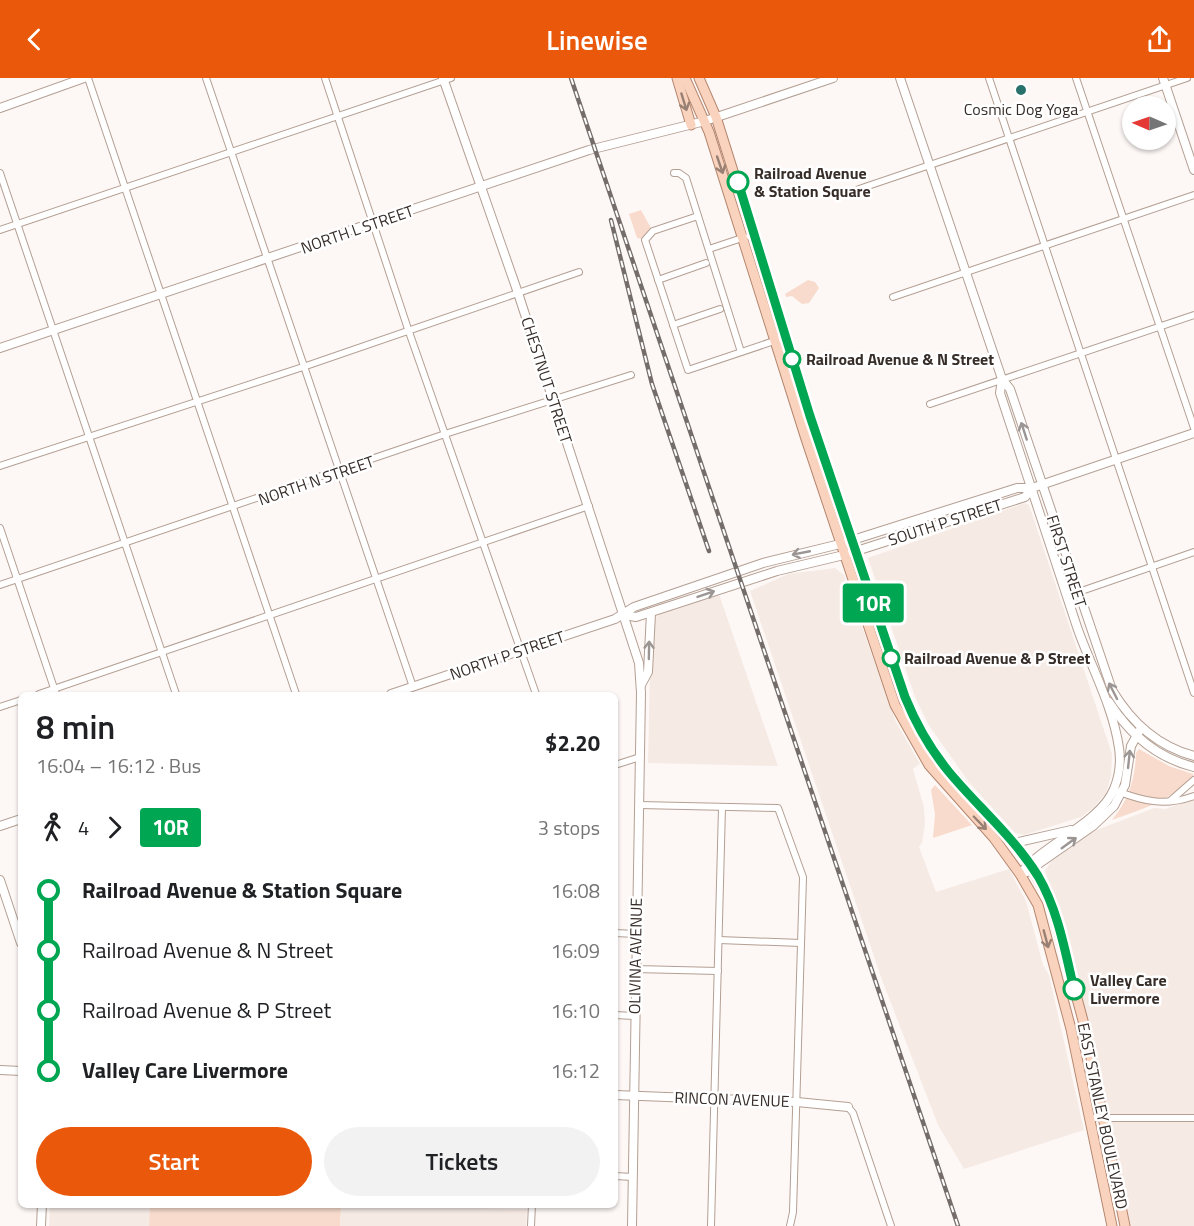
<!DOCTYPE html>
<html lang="en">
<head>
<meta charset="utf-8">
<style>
  :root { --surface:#fff; --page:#f2f2f2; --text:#202124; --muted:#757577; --accent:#ea580c }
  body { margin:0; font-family:"Titillium Web",sans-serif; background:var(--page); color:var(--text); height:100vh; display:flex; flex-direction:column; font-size:22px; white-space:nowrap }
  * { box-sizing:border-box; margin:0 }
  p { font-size:20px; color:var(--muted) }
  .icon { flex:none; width:33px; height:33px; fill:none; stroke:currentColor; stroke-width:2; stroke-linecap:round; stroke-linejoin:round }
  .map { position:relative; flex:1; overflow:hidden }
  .details { position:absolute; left:18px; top:614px; width:600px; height:516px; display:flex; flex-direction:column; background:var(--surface); border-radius:9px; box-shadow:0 2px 4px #0004 }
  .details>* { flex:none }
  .badge { padding:0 12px; border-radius:4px; font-size:21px; line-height:39px }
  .needle { width:39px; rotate:272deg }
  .buttons { position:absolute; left:1122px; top:18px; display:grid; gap:12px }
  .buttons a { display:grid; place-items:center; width:54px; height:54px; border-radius:50%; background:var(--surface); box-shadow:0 2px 4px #0004; font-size:30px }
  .map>.badge { position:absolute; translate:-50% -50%; box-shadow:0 0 0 3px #fff }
  .legs { display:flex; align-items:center; gap:9px; height:66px; padding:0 18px; font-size:20px }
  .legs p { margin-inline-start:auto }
  .overview { display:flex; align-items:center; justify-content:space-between; height:102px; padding:0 18px }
  h1 { font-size:33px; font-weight:600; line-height:45px }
  .primary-button { display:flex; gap:12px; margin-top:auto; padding:12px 18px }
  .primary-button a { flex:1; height:69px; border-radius:36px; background:var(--accent); color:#fff; font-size:24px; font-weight:600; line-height:69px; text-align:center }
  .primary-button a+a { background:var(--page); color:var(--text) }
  ul { padding:0 18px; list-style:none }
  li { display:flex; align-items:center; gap:21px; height:60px; font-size:22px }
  li i { display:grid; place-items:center; width:9px; height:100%; margin:0 8px; background:currentColor }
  li i::after { content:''; width:15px; height:15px; margin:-8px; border:4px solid; border-radius:50%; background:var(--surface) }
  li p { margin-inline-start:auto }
  li:first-child i { background:linear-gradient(#0000 50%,currentColor 0) }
  li:last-child i { background:linear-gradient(currentColor 50%,#0000 0) }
  header { display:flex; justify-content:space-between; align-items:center; height:78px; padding:0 18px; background:var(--accent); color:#fff; font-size:27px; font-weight:600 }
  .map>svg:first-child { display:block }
  .built { fill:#f6eae4 }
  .green { fill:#f8dbcc }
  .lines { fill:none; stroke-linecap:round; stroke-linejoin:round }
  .street-casing { stroke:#b49f93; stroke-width:8 }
  .secondary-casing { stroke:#b49f93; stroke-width:10 }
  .primary-casing { stroke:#b4866e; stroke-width:11 }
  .street { stroke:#fff; stroke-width:6 }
  .secondary { stroke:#fff; stroke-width:8 }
  .primary { stroke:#fad3be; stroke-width:9 }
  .rail-casing { stroke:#756d6a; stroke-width:4.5 }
  .rail { stroke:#fff; stroke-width:2; stroke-dasharray:7; stroke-linecap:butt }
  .oneway { stroke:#988074 }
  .oneway2 { stroke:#9b9694 }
  .line-1-casing { stroke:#fff; stroke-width:14 }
  .line-1 { stroke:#00a651; stroke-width:9 }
  .poi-dot { fill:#29726c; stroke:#fff; stroke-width:2 }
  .stop-1-dot { fill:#fff; stroke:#00a651; stroke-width:3 }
  .labels { text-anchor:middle; stroke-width:5; stroke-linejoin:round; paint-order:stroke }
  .poi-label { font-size:16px; fill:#372e2a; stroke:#fff }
  .stop-label { font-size:16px; font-weight:bold; fill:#372e2a; stroke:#fff; text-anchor:start }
  .street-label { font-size:16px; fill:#372e2a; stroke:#fff }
</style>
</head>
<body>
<header><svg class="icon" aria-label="back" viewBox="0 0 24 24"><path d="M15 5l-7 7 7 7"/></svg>Linewise<svg class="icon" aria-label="share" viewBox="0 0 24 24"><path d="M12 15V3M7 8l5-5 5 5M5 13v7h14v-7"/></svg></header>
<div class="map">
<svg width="1194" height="1148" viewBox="0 0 1194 1148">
  <rect width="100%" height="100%" fill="#fdf8f6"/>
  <!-- built -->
  <g class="built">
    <path d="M1025 425 1029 427 1112 676 1111 698 1106 715 1093 730 1081 739 1024 757 1015 755 968 703 928 646 915 619 868 480Z"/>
    <path d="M835 490 844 497 895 642 920 686 913 691 924 729 925 746 922 765 919 769 936 814 1009 791 1026 823 1043 887 1049 897 1084 1052 964 1091 938 1047 882 902 750 513 788 496Z"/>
    <path d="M719 516 778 688 648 685 651 543 660 536Z"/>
    <path d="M1194 721V1148H1129L1106 1024 1070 866 1045 793 1053 781 1094 753 1154 730 1165 731Z"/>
    <path d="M50 1127H150L149 1148H49Z"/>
    <path d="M341 1127 527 1131 526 1148H340Z"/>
  </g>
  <!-- green -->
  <g class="green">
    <path d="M641 132 651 150 642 161 637 160 629 136Z"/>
    <path d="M808 202 815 204 819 210 809 225 802 226 792 218 786 219 785 216Z"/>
    <path d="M1139 671 1169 688 1193 696V698C1173 722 1140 732 1112 742 1129 721 1135 702 1136 675Z"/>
    <path d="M935 707 972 747 933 760 935 736 931 712Z"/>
    <path d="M150 1127H341L340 1148H149Z"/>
  </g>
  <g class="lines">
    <!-- street casing -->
    <g class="street-casing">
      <g id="street">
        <path d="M88 0 296 616"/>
        <path d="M206 0 413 609"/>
        <path d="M325 0 408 251 536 616"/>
        <path d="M989 0 1194 615"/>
        <path d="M1076 0 1194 350"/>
        <path d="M0 95 176 616"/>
        <path d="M674 95H679L686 100 741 274"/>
        <path d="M859 111 1187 0"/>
        <path d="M698 138 653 153 645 162 688 292 786 259"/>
        <path d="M0 152 451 0"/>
        <path d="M709 171 745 159"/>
        <path d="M658 202 706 185"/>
        <path d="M893 219 1194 117"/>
        <path d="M673 247 720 231"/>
        <path d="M930 326 1194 237"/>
        <path d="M0 388 306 288 579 194"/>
        <path d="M0 450 56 616"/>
        <path d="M0 507 445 356 631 297"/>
        <path d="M1067 518 1194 474"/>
        <path d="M39 616 589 428"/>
        <path d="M0 629 21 622"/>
        <path d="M615 687 640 679"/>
        <path d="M1117 713C1145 724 1166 728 1194 718"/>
        <path d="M1170 723 1194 702"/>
        <path d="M639 727 778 730 803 799 793 1134 790 1148"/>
        <path d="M615 855 636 856"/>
        <path d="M719 862 801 865"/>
        <path d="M635 891 718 893"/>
        <path d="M615 937 634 938"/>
        <path d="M848 1029 853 1035 891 1148"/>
        <path d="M1091 1040H1194"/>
        <path d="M615 1098 633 1099"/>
        <path d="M531 1148 532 1126"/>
        <path d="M711 1148 722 729"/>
      </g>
    </g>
    <!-- secondary casing -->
    <g class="secondary-casing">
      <g id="secondary">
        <path d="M443 0 518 215 639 585 641 615 632 1148"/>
        <path d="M900 0 1002 301 1010 311 1112 612C1131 644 1157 668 1194 678"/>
        <path d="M1163 0 1194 92"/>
        <path d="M0 30 84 0"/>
        <path d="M0 270 589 72 705 43 833 0"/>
        <path d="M1002 301 1000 315C1026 393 1051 471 1077 549 1091 589 1113 628 1119 670 1121 683 1119 699 1114 711 1100 745 1045 765 1020 796"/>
        <path d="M624 537 636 539 777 493 844 477 1025 419 1032 410"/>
        <path d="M641 607 648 594 651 535"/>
        <path d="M391 616 615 541 634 529 763 485 840 466 1017 410H1032L1194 355"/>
        <path d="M1109 624C1129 655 1157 680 1194 689"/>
        <path d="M0 748 21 741"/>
        <path d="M1014 765 1071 752"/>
        <path d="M1027 794 1093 748 1114 728 1125 707 1131 668 1141 650"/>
        <path d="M0 802 21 865"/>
        <path d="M0 992 21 993"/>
        <path d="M615 1017 797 1024 848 1029"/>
        <path d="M41 1148 42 1126"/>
      </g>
    </g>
    <!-- primary casing -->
    <g class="primary-casing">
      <g id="primary">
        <path d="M677 0 691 47"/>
        <path d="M685 0 709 54 806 361 895 627 929 687 994 760 1020 796 1038 827 1071 951 1112 1148"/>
        <path d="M699 0 716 39 810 337 905 619 921 653 938 680 1014 765 1033 792 1051 824 1085 950 1125 1148"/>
      </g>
    </g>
    <!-- street -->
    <use href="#street" class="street"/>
    <!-- secondary -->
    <use href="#secondary" class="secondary"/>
    <!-- primary -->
    <use href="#primary" class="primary"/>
    <!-- rail casing -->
    <g class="rail-casing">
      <g id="rail">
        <path d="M571 0 958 1148"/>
        <path d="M611 142 652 306 709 473"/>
      </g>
    </g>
    <!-- rail -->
    <use href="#rail" class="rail"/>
  </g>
  <!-- one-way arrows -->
  <defs><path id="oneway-shaft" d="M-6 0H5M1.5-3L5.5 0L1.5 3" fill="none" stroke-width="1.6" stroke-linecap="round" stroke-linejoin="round" transform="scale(1.5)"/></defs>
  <g class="oneway">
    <use href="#oneway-shaft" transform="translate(684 24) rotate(73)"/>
    <use href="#oneway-shaft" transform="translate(720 87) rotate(71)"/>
    <use href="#oneway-shaft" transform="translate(980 745) rotate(46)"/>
    <use href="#oneway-shaft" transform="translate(1046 861) rotate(75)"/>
  </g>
  <g class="oneway2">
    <use href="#oneway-shaft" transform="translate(1024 353) rotate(-108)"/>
    <use href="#oneway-shaft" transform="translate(801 475) rotate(169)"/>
    <use href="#oneway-shaft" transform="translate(706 516) rotate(-19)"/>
    <use href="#oneway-shaft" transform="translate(649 572) rotate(-89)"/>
    <use href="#oneway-shaft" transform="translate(1113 613) rotate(-117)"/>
    <use href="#oneway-shaft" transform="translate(1129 681) rotate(-84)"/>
    <use href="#oneway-shaft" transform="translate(1069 765) rotate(-36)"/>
  </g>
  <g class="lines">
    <!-- line-1 casing -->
    <g class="line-1-casing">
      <path id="line-1" d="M738 104 810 338 905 619C916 646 930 671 949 694 978 729 1013 758 1038 798 1058 832 1065 873 1074 911"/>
    </g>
    <!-- line-1 -->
    <use href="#line-1" class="line-1"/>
  </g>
  <!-- markers -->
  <circle class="poi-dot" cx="1021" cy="12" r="6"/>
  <g class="stop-1-dot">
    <circle cx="738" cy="104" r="10"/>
    <circle cx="792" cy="281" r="8"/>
    <circle cx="891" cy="580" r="8"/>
    <circle cx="1074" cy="911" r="10"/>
  </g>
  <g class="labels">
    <!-- poi labels -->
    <g class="poi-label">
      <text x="1021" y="37">Cosmic Dog Yoga</text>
    </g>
    <!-- stop labels -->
    <g class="stop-label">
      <text x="754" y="101">Railroad Avenue<tspan x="754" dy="18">&amp; Station Square</tspan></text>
      <text x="806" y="287">Railroad Avenue &amp; N Street</text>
      <text x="904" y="586">Railroad Avenue &amp; P Street</text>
      <text x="1090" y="908">Valley Care<tspan x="1090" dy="18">Livermore</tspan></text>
    </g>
    <!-- street labels -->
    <g class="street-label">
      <text transform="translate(357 151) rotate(-19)" y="6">NORTH L STREET</text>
      <text transform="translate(547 302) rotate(72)" y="6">CHESTNUT STREET</text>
      <text transform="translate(316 402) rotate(-19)" y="6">NORTH N STREET</text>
      <text transform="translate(945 444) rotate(-18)" y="6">SOUTH P STREET</text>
      <text transform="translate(1067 483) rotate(72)" y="6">FIRST STREET</text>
      <text transform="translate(507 577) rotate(-19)" y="6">NORTH P STREET</text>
      <text transform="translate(635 878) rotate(-89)" y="6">OLIVINA AVENUE</text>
      <text transform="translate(732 1021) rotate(2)" y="6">RINCON AVENUE</text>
      <text transform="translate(1103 1038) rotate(78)" y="6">EAST STANLEY BOULEVARD</text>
    </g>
  </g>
</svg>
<div class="buttons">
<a><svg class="needle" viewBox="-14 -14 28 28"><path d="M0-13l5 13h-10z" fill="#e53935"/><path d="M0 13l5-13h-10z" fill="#757577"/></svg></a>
</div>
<b class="badge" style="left:873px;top:525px;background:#00a651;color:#fff">10R</b>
<section class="details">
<div class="overview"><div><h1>8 min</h1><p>16:04 – 16:12 · Bus</p></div><b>$2.20</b></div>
<div class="legs"><svg class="icon" aria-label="walk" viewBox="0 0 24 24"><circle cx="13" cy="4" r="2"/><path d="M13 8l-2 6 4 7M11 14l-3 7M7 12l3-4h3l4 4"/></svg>4<svg class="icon" aria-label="forward" viewBox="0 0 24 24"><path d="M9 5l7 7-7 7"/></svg><b class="badge" style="background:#00a651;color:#fff">10R</b><p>3 stops</p></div>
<ul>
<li><i style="color:#00a651"></i><b>Railroad Avenue &amp; Station Square</b><p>16:08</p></li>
<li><i style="color:#00a651"></i><span>Railroad Avenue &amp; N Street</span><p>16:09</p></li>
<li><i style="color:#00a651"></i><span>Railroad Avenue &amp; P Street</span><p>16:10</p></li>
<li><i style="color:#00a651"></i><b>Valley Care Livermore</b><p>16:12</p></li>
</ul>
<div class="primary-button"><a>Start</a><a>Tickets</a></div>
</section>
</div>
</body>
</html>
